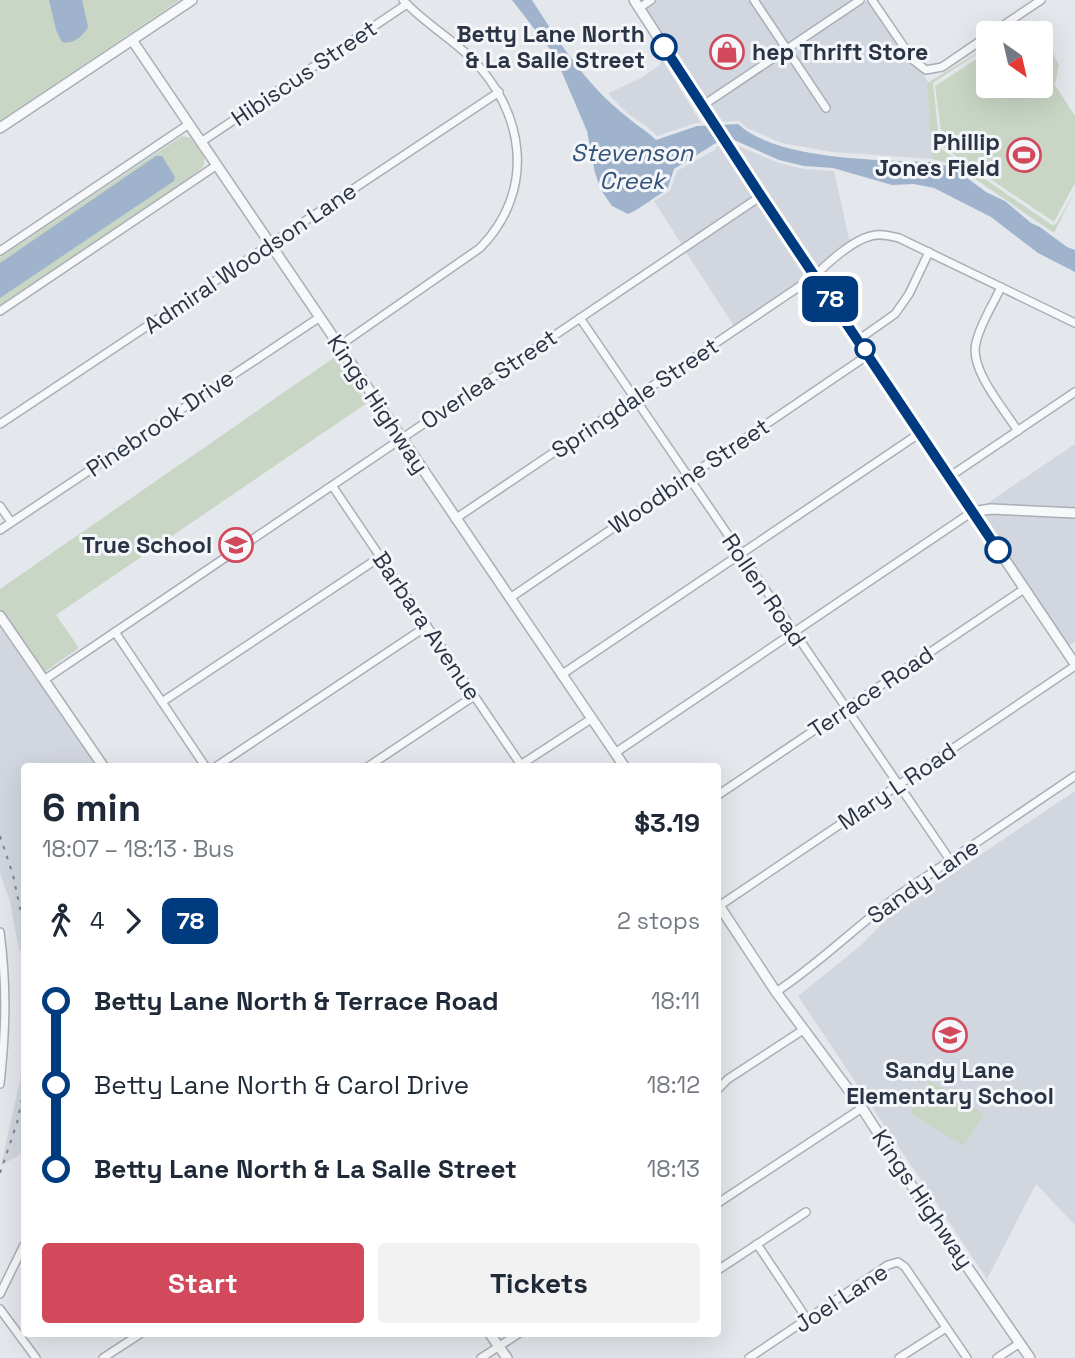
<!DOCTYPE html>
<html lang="en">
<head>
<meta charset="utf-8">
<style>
  :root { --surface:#fff; --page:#f2f2f3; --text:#1f2937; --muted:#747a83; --accent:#d1495b }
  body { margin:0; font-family:"Space Grotesk",sans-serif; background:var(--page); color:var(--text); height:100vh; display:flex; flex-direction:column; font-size:26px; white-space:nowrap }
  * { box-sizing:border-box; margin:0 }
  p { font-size:23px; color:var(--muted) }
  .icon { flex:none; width:38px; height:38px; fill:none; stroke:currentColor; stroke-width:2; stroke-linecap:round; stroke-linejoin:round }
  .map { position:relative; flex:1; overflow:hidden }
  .drawer { position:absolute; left:21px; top:763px; width:700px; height:574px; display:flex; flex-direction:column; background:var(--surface); border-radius:7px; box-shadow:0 7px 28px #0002 }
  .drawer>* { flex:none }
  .badge { padding:0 14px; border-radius:10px; font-size:24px; line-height:46px }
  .needle { width:46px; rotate:146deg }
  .buttons { position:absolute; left:976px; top:21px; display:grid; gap:14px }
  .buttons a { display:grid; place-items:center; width:77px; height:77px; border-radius:7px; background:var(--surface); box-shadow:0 7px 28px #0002; font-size:35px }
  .map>.badge { position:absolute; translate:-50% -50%; box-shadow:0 0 0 4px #fff }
  .legs { display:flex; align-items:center; gap:10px; height:77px; padding:0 21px; font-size:23px }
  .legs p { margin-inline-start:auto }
  .headline { display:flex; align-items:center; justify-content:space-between; height:119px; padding:0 21px }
  h1 { font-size:38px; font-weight:700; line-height:52px }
  .cta { display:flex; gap:14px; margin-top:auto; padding:14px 21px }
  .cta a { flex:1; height:80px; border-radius:7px; background:var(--accent); color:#fff; font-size:28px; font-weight:700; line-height:80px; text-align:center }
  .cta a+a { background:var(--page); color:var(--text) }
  ul { padding:0 21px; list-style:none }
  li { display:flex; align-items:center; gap:24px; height:84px; font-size:26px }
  li i { display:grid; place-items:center; width:10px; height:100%; margin:0 9px; background:currentColor }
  li i::after { content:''; width:18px; height:18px; margin:-9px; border:5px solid; border-radius:50%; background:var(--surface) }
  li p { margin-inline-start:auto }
  li:first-child i { background:linear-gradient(#0000 50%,currentColor 0) }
  li:last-child i { background:linear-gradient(currentColor 50%,#0000 0) }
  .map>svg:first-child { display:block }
  .built { fill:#d2d6de }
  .green { fill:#c9d6c5 }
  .water { fill:#9fb4cc }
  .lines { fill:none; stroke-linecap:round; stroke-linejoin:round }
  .minor-casing { stroke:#a9aeb7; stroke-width:10 }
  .tertiary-casing { stroke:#a9aeb7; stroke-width:12 }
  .minor { stroke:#f7f8fa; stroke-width:7 }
  .tertiary { stroke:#f7f8fa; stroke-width:9 }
  .rail { stroke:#7d8696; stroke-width:2; stroke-dasharray:3.5 7; stroke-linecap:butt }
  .line-1-casing { stroke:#fff; stroke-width:16 }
  .line-1 { stroke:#003b80; stroke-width:10 }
  .stop-1-dot { fill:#fff; stroke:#003b80; stroke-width:3.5 }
  .labels { text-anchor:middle; stroke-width:6; stroke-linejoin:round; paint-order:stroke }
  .stop-label { font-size:23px; font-weight:bold; fill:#2b3445; stroke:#f4f6f9; text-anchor:end }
  .poi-label { font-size:23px; font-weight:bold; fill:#2b3445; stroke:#f4f6f9; text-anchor:end }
  .street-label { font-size:23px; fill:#2b3445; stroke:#f4f6f9 }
  .water-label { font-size:24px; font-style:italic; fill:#34527a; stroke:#f4f6f9 }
</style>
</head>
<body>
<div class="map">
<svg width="1075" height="1358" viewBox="0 0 1075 1358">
  <rect width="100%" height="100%" fill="#e4e7ec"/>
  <!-- built -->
  <g class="built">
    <path d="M657 0H749L781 48 703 101 644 9Z"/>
    <path d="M758 0H853L787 44Z"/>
    <path d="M868 0 909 62 922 72 928 82 932 159 833 152 782 143 747 128 739 121 717 122 707 107 786 55 825 113 831 109 792 51Z"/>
    <path d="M662 59 701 123H696L657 136 645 125 628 114 609 95V93L641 78 660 65Z"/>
    <path d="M731 143 779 163 804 169 834 171 850 243 823 261 815 270Z"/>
    <path d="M723 145 756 195 682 245 654 201 670 191 677 171 716 149V147Z"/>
    <path d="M760 202 810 275 734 326 686 252Z"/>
    <path d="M1075 444V509L983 506Z"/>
    <path d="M991 513 1075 517V642L1068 647 979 515Z"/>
    <path d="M0 624 96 766H24V949L19 951 10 901 0 874Z"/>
    <path d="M1075 791V1225L1036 1184 987 1279 798 996 860 946 890 916Z"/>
    <path d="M24 1062V1152L1 1166Z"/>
  </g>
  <!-- green -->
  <g class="green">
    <path d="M0 0H180L0 121Z"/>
    <path d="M1035 20 1059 65 1055 85 1075 116V183L1054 222 943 147 935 86 989 51V86H1041V33H1015Z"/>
    <path d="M989 46 933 83 940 148 1052 225 1056 224 1075 191 1054 233 968 174 948 163 932 159 927 83Z"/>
    <path d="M182 136 191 138 205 158 203 167 183 184 0 306V257Z"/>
    <path d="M335 357 367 403 56 615 79 648 43 673 0 609V589Z"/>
    <path d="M930 1081 984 1114 964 1146 910 1113Z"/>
  </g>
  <!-- water -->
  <g class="water">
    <path d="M49 0H82L88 27C83 36 73 45 62 42L56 30Z"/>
    <path d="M512 0H532C559 42 586 85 626 116 636 125 647 131 656 140L697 126 738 124C776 160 881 160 932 162L947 166 966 177 986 192 1005 201 1031 223 1040 227 1067 247 1075 250V272L1038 253 991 217 934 188 914 184 892 185 833 168 804 166 779 160 732 139 716 143 674 169 667 190C654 197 642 208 628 214L612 206 601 190 595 173 587 131 560 68 553 53Z"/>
    <path d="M156 156H162L175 177 174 181 0 298V263Z"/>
  </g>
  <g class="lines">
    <!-- minor casing -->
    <g class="minor-casing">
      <g id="minor">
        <path d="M754 0 826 108"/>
        <path d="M872 0 913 60 926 70 942 67 989 35"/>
        <path d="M639 8 651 0"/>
        <path d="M992 33 1041 0"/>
        <path d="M702 106 860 0"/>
        <path d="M201 142 407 4"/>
        <path d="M0 251 189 124"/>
        <path d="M1001 287C993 305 980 324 976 343 969 369 1004 409 1018 431"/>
        <path d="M0 311 217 165"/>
        <path d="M580 318 950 860"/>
        <path d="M858 340 895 314 909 294 929 252"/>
        <path d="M339 346 480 248C537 190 525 110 469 56 448 36 423 22 403 0"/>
        <path d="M0 424 499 92"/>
        <path d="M949 477 1075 392"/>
        <path d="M333 487 521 765"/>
        <path d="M0 506 11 522"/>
        <path d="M455 519 815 276C827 263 853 240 871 236 881 233 890 236 899 238L1075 323"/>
        <path d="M0 530 320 317"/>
        <path d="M510 598 868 355"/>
        <path d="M115 632 205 766"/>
        <path d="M561 675 920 433"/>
        <path d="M44 680 761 196"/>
        <path d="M162 702 380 557"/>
        <path d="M615 753 972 512"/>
        <path d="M217 766 427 626"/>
        <path d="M369 766 474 696"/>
        <path d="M519 766 591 719"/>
        <path d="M718 795 1024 589"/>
        <path d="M719 906 1075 666"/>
        <path d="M0 932C7 986 6 1029 0 1084"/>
        <path d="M776 992C820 963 856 926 899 895L1075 776"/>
        <path d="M718 1089 728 1079 803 1030"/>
        <path d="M718 1203 862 1108"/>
        <path d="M757 1244 807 1319"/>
        <path d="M718 1270 806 1212"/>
        <path d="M0 1294 24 1245"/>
        <path d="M0 1309 36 1358"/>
        <path d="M103 1358 140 1334"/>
        <path d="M481 1358 518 1334"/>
        <path d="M749 1358 888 1265 898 1262 905 1267 967 1358"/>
        <path d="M899 1358 946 1328"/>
        <path d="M997 1358 1020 1343"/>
      </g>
    </g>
    <!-- tertiary casing -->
    <g class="tertiary-casing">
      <g id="tertiary">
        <path d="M634 0 761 196 1075 664"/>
        <path d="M132 40 624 766"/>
        <path d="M0 128 192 0"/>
        <path d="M972 512 991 509 1075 513"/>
        <path d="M0 616 103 766"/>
        <path d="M718 904 776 992 862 1108 919 1197 1030 1358"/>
        <path d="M490 1334 507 1358"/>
      </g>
    </g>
    <!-- minor -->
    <use href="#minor" class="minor"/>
    <!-- tertiary -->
    <use href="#tertiary" class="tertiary"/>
    <!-- rail -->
    <g class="rail">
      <path d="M0 836 13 875 24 927"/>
      <path d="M0 1173 17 1123 24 1089"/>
    </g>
  </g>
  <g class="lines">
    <!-- line-1 casing -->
    <g class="line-1-casing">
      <path id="line-1" d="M664 47 761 196 998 550"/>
    </g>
    <!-- line-1 -->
    <use href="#line-1" class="line-1"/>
  </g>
  <!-- icons -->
  <defs>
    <g id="shop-ring" transform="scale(1.75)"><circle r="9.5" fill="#f4f6f9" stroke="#d1495b" stroke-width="1.5"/><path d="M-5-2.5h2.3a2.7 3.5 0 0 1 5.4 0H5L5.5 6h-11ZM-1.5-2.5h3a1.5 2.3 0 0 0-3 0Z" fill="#d1495b"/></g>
    <g id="stadium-ring" transform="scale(1.75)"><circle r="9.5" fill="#f4f6f9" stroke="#d1495b" stroke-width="1.5"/><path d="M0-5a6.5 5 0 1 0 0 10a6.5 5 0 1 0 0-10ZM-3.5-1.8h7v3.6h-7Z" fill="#d1495b"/></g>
    <g id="school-ring" transform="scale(1.75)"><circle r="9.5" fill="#f4f6f9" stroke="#d1495b" stroke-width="1.5"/><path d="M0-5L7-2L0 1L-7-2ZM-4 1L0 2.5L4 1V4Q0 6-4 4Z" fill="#d1495b"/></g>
  </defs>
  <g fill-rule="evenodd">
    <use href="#shop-ring" x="727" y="52"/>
    <use href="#stadium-ring" x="1024" y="155"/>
    <use href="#school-ring" x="236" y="545"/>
    <use href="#school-ring" x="950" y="1035"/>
  </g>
  <!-- markers -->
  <g class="stop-1-dot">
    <circle cx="664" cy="47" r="12"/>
    <circle cx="865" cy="349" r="9"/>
    <circle cx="998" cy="550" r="12"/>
  </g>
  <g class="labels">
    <!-- stop labels -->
    <g class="stop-label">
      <text x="645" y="42">Betty Lane North<tspan x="645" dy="26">&amp; La Salle Street</tspan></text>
    </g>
    <!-- poi labels -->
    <g class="poi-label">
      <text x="752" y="60" text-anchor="start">hep Thrift Store</text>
      <text x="1000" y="150">Phillip<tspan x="1000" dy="26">Jones Field</tspan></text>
      <text x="212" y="553">True School</text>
      <text x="950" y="1078" text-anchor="middle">Sandy Lane<tspan x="950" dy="26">Elementary School</tspan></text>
    </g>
    <!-- street labels -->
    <g class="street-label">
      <text transform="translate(304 73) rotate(-34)" y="8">Hibiscus Street</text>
      <text transform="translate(250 258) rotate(-34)" y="8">Admiral Woodson Lane</text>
      <text transform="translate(489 379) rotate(-34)" y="8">Overlea Street</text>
      <text transform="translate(635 398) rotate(-34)" y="8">Springdale Street</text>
      <text transform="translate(378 404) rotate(56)" y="8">Kings Highway</text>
      <text transform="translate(160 423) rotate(-34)" y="8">Pinebrook Drive</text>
      <text transform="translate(689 476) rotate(-34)" y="8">Woodbine Street</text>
      <text transform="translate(764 590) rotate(56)" y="8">Rollen Road</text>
      <text transform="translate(427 626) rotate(56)" y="8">Barbara Avenue</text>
      <text transform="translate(871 692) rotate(-34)" y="8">Terrace Road</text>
      <text transform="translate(897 786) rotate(-34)" y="8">Mary L Road</text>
      <text transform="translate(923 881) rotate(-35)" y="8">Sandy Lane</text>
      <text transform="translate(923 1199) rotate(56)" y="8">Kings Highway</text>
      <text transform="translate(841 1298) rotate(-33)" y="8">Joel Lane</text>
    </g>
    <!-- water labels -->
    <g class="water-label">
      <text x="632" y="161">Stevenson<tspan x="632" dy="28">Creek</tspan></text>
    </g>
  </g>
</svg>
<div class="buttons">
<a><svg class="needle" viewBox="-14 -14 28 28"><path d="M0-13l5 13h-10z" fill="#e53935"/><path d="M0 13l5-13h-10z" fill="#747a83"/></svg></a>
</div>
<b class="badge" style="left:830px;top:299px;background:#003b80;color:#fff">78</b>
<section class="drawer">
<div class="headline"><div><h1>6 min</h1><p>18:07 – 18:13 · Bus</p></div><b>$3.19</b></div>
<div class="legs"><svg class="icon" aria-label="walk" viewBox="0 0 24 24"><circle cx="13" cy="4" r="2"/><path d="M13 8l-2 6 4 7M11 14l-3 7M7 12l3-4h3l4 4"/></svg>4<svg class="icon" aria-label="forward" viewBox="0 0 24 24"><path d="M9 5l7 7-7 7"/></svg><b class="badge" style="background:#003b80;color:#fff">78</b><p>2 stops</p></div>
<ul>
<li><i style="color:#003b80"></i><b>Betty Lane North &amp; Terrace Road</b><p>18:11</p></li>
<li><i style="color:#003b80"></i><span>Betty Lane North &amp; Carol Drive</span><p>18:12</p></li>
<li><i style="color:#003b80"></i><b>Betty Lane North &amp; La Salle Street</b><p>18:13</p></li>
</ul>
<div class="cta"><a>Start</a><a>Tickets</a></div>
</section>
</div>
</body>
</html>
